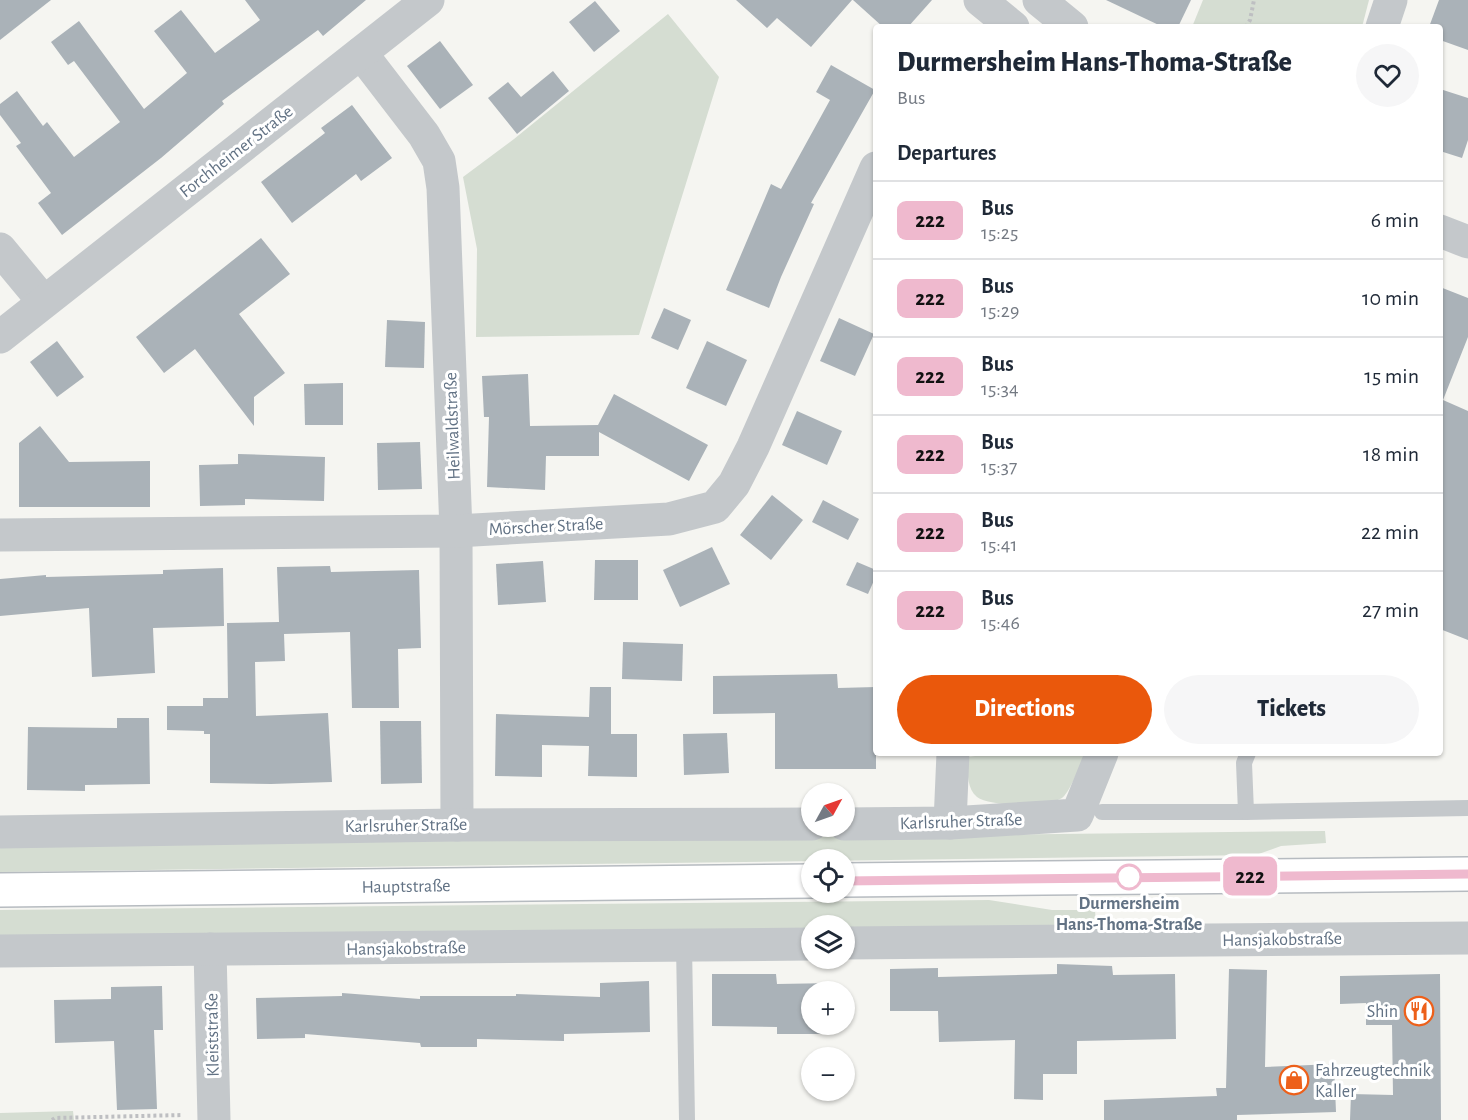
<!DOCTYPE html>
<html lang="en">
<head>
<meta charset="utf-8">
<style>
  :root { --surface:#fff; --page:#f6f6f7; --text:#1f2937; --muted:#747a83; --line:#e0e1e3; --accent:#ea580c }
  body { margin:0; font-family:"Alegreya Sans",sans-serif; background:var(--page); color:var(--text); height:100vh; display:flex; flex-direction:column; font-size:22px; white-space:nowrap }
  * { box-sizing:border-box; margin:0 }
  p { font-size:20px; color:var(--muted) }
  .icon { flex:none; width:33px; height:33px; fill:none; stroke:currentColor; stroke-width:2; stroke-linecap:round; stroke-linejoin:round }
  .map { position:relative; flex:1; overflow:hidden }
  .details { position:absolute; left:873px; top:24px; width:570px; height:732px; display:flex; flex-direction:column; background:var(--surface); border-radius:6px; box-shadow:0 2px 4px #0004 }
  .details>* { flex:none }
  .badge { padding:0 12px; border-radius:9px; font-size:21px; line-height:39px }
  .needle { width:39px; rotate:50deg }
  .buttons { position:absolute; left:801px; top:783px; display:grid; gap:12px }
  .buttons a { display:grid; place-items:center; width:54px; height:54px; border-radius:50%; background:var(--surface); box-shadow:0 2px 4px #0004; font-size:30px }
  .map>.badge { position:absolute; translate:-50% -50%; box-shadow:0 0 0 3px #fff }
  h2 { padding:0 24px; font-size:22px; line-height:54px }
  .round { display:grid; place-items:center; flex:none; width:63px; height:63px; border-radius:32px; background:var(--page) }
  .headline { display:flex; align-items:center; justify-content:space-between; height:102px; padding:0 24px }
  h1 { font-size:28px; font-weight:800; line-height:45px }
  .action { display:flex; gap:12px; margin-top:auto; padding:12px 24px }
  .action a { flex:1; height:69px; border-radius:36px; background:var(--accent); color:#fff; font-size:24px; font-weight:800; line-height:69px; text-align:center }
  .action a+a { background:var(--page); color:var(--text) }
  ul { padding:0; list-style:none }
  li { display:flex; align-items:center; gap:18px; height:78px; padding:0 24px; border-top:2px solid var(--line) }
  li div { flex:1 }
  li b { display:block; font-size:22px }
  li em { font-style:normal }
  li .badge { min-width:66px; font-weight:700; text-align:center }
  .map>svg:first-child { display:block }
  .green { fill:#d5ddd2 }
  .building { fill:#aab2b8 }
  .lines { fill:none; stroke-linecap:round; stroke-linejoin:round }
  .secondary-casing { stroke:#b6bbc0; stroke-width:36 }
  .path { stroke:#bebfc2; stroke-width:4; stroke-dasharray:3 3; stroke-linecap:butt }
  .lane { stroke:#c4c8cb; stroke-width:16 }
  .street { stroke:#c4c8cb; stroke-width:33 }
  .secondary { stroke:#fff; stroke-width:33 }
  .line-casing { stroke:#fff; stroke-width:14 }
  .line { stroke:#efb9ce; stroke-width:9 }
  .stop-dot { fill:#fff; stroke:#efb9ce; stroke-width:3 }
  .labels { text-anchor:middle; stroke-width:6; stroke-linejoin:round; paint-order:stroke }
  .street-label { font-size:18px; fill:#627284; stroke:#fff }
  .stop-label { font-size:18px; font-weight:bold; fill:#627284; stroke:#fff }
  .poi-label { font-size:18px; fill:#627284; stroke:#fff; text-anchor:end }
</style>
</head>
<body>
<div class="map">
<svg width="1468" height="1120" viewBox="0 0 1468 1120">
  <rect width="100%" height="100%" fill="#f5f5f1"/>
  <!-- green -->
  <g class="green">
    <path d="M1203 0H1369L1362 27H1192Z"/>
    <path d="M668 14 719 77 639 335 476 337 477 249 463 177 514 139Z"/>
    <path d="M999 753H1086C1081 763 1070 792 1062 798 1048 807 990 807 977 797 966 788 968 770 967 757Z"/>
    <path d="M1325 831 1326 843 1281 846 1256 855 0 872V846Z"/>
    <path d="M989 900 1052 910H1095L1096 925 845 928 844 926H812L811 929 0 938V910Z"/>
    <path d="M73 1111 74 1120H0V1113Z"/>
  </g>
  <!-- building -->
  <g class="building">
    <path d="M0 0H51L0 40Z"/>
    <path d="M245 0H366L323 36 318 30 222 101 224 104 161 158 62 235 38 203 51 193 16 146 21 143 0 115V104L17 91 43 126 47 122 74 157 120 122 74 61 68 65 51 42 79 21 144 109 187 73 154 31 181 10 215 53 260 20Z"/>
    <path d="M736 0H852L811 47 777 18 767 28Z"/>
    <path d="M853 0H932L908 27H883Z"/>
    <path d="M1106 0H1191L1178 27H1163Z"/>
    <path d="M1439 0H1468V50L1440 40V27H1429Z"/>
    <path d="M595 1 620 31 594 52 569 22Z"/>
    <path d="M440 41 473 85 440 109 407 66Z"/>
    <path d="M831 65 875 90 811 203 814 204 781 277 769 308 726 290 771 184 781 189 830 100 816 92Z"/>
    <path d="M553 71 569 91 517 134 488 98 508 82 521 97Z"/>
    <path d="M1440 89 1468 98V140L1462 158 1440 151Z"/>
    <path d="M352 105 392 158 361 181 356 174 292 223 261 182 325 133 321 128Z"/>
    <path d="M261 238 290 274 239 314 285 373 254 397V426L195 349 164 373 136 337Z"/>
    <path d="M1440 287 1468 298V337L1443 400 1468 411V640L1440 629Z"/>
    <path d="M664 308 691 320 678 350 651 338Z"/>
    <path d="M839 318 874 334 855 376 820 361Z"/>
    <path d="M387 320 425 322 424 368 385 367Z"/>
    <path d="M57 341 84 377 57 397 30 362Z"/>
    <path d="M707 341 747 360 726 406 686 388Z"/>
    <path d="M528 374 530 426 598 425 614 394 708 445 689 481 599 432V456H546L545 490 487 487 489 417H484L482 376Z"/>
    <path d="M343 383V425H305L304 384Z"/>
    <path d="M797 411 842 431 827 465 782 445Z"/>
    <path d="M40 426 69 462 150 461V507H19V443Z"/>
    <path d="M420 442 422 489 378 490 377 443Z"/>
    <path d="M238 454 325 457 324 501 245 499V505L200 506 199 465 238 464Z"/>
    <path d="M772 495 803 520 771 560 740 535Z"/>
    <path d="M823 500 859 519 848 540 812 522Z"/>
    <path d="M712 547 730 584 680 607 663 570Z"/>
    <path d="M595 560H638V600H594Z"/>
    <path d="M543 561 546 602 498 605 496 564Z"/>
    <path d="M857 562 876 570V576L868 594 846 585Z"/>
    <path d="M330 566 331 572 419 570 421 648 398 649 399 708H352L350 632 284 634 285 661 255 662 256 716 328 713 332 782 271 784 210 783V734H204V731L167 730V706H203V698H228L227 623 279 622 277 567Z"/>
    <path d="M223 568 224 626 153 628 155 673 92 677 89 608 0 616V579L46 575V577L163 574V570Z"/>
    <path d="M623 642 683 644 682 681 622 679Z"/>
    <path d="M837 674 838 688 876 687V769H775V713L713 714V676Z"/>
    <path d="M590 687H611V734H637V777L588 776 589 746 542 745V777L495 776 496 714 589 717Z"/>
    <path d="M117 718H149L150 784 85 785V791L27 790 28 727 117 728Z"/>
    <path d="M380 721H421L422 783 381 784Z"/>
    <path d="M727 733 729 773 684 775 683 734Z"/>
    <path d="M1057 964 1112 966 1113 975 1175 974 1176 1039 1077 1041V1074H1043V1100L1014 1099 1015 1040 939 1042 938 1011H890V969L938 968V977L1057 974Z"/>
    <path d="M1229 969 1267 970 1265 1067 1334 1064 1336 1112 1237 1115V1120H1104V1100L1217 1096 1216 1088H1226Z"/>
    <path d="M712 974H776L777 984 835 983V992H812V1024H835V1034H777V1027L712 1026Z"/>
    <path d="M1440 974 1441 1120H1350L1351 1094 1393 1095 1392 1025H1366V1003L1340 1004V976Z"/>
    <path d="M649 981 650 1032 564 1034V1041L477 1039V1047H421L420 1043 305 1034V1038L257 1039 256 998 342 996V993L420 999V996H516V994L600 997V983Z"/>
    <path d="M162 986 163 1030H154L157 1109 117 1110 114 1041 55 1043 54 1000 111 999V987Z"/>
  </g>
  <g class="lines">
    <!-- secondary casing -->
    <g class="secondary-casing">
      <g id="secondary">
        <path d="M844 880 1468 874"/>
        <path d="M0 890 812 881"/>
      </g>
    </g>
    <!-- path -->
    <g class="path">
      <path d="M1246 27 1250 20 1254 0"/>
      <path d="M52 1120 55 1118 183 1115"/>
    </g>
    <!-- lane -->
    <g class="lane">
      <path d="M1102 812H1246L1468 808"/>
      <path d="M1246 812 1244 763 1248 753"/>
      <path d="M684 945 687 1120"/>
    </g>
    <!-- street -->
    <g class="street">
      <path d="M980 0 1013 27"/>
      <path d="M1039 0 1072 27"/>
      <path d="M1382 27 1391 0"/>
      <path d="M361 53 424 135 439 161 443 188 456 531 457 825"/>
      <path d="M1440 231 1468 242"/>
      <path d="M0 249 43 301"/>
      <path d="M0 337 428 0"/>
      <path d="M0 535 456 531 669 519 715 507 734 484 753 447 876 168"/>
      <path d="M950 823 953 753"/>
      <path d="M844 824 950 823 1077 815 1102 753"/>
      <path d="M0 832 457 825 812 824"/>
      <path d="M844 943 1468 938"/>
      <path d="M210 949 214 1120"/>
      <path d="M0 951 812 944"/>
    </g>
    <!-- secondary -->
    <use href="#secondary" class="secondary"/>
  </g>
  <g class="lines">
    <!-- line casing -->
    <g class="line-casing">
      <path id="line" d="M844 881 1468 874"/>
    </g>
    <!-- line -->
    <use href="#line" class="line"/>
  </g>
  <!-- icons -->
  <defs>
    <g id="restaurant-ring" transform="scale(1.5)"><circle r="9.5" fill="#fff" stroke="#ed601a" stroke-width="1.5"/><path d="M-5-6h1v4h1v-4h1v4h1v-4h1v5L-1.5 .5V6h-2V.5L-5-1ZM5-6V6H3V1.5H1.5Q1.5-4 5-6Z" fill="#ed601a"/></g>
    <g id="shop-ring" transform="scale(1.5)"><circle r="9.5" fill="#fff" stroke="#ed601a" stroke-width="1.5"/><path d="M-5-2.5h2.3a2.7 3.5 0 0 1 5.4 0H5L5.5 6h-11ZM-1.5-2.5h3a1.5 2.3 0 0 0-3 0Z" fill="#ed601a"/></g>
  </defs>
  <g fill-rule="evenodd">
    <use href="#restaurant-ring" x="1419" y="1011"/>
    <use href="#shop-ring" x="1294" y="1080"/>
  </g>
  <!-- markers -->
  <circle class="stop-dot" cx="1129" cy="877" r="12"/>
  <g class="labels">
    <!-- street labels -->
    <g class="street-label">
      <text transform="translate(236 151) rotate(-38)" y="6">Forchheimer Straße</text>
      <text transform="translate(452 426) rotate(-92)" y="6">Heilwaldstraße</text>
      <text transform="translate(546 526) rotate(-3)" y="6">Mörscher Straße</text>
      <text transform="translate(961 821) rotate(-2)" y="6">Karlsruher Straße</text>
      <text transform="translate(406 825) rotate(-1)" y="6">Karlsruher Straße</text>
      <text transform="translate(406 886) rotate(-1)" y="6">Hauptstraße</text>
      <text transform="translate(1282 939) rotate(-1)" y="6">Hansjakobstraße</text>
      <text transform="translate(406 948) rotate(-1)" y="6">Hansjakobstraße</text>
      <text transform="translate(212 1035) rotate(-91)" y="6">Kleiststraße</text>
    </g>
    <!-- stop labels -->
    <g class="stop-label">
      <text x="1129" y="909">Durmersheim<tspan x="1129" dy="21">Hans-Thoma-Straße</tspan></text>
    </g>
    <!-- poi labels -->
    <g class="poi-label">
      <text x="1398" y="1017">Shin</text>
      <text x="1315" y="1076" text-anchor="start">Fahrzeugtechnik<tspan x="1315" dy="21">Kaller</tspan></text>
    </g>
  </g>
</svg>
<div class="buttons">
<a><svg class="needle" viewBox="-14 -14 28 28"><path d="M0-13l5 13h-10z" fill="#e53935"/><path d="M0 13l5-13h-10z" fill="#747a83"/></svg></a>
<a><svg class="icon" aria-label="locate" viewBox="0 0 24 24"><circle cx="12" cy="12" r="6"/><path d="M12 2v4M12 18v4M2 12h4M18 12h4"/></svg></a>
<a><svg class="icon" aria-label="layers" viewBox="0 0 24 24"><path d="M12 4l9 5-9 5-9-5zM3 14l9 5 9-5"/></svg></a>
<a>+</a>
<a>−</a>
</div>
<b class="badge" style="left:1250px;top:876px;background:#efb9ce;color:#111">222</b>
<section class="details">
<div class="headline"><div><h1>Durmersheim Hans-Thoma-Straße</h1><p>Bus</p></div><a class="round"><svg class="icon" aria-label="heart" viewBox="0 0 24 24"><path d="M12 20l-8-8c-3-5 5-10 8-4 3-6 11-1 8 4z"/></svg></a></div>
<h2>Departures</h2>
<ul>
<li><span class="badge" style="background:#efb9ce;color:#111">222</span><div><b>Bus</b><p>15:25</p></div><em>6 min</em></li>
<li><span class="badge" style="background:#efb9ce;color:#111">222</span><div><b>Bus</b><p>15:29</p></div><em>10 min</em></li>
<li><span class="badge" style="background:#efb9ce;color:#111">222</span><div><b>Bus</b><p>15:34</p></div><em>15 min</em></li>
<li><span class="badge" style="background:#efb9ce;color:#111">222</span><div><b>Bus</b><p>15:37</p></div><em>18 min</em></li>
<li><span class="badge" style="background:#efb9ce;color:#111">222</span><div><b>Bus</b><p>15:41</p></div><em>22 min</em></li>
<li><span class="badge" style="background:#efb9ce;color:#111">222</span><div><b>Bus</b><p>15:46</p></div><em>27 min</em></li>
</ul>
<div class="action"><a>Directions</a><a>Tickets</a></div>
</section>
</div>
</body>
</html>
